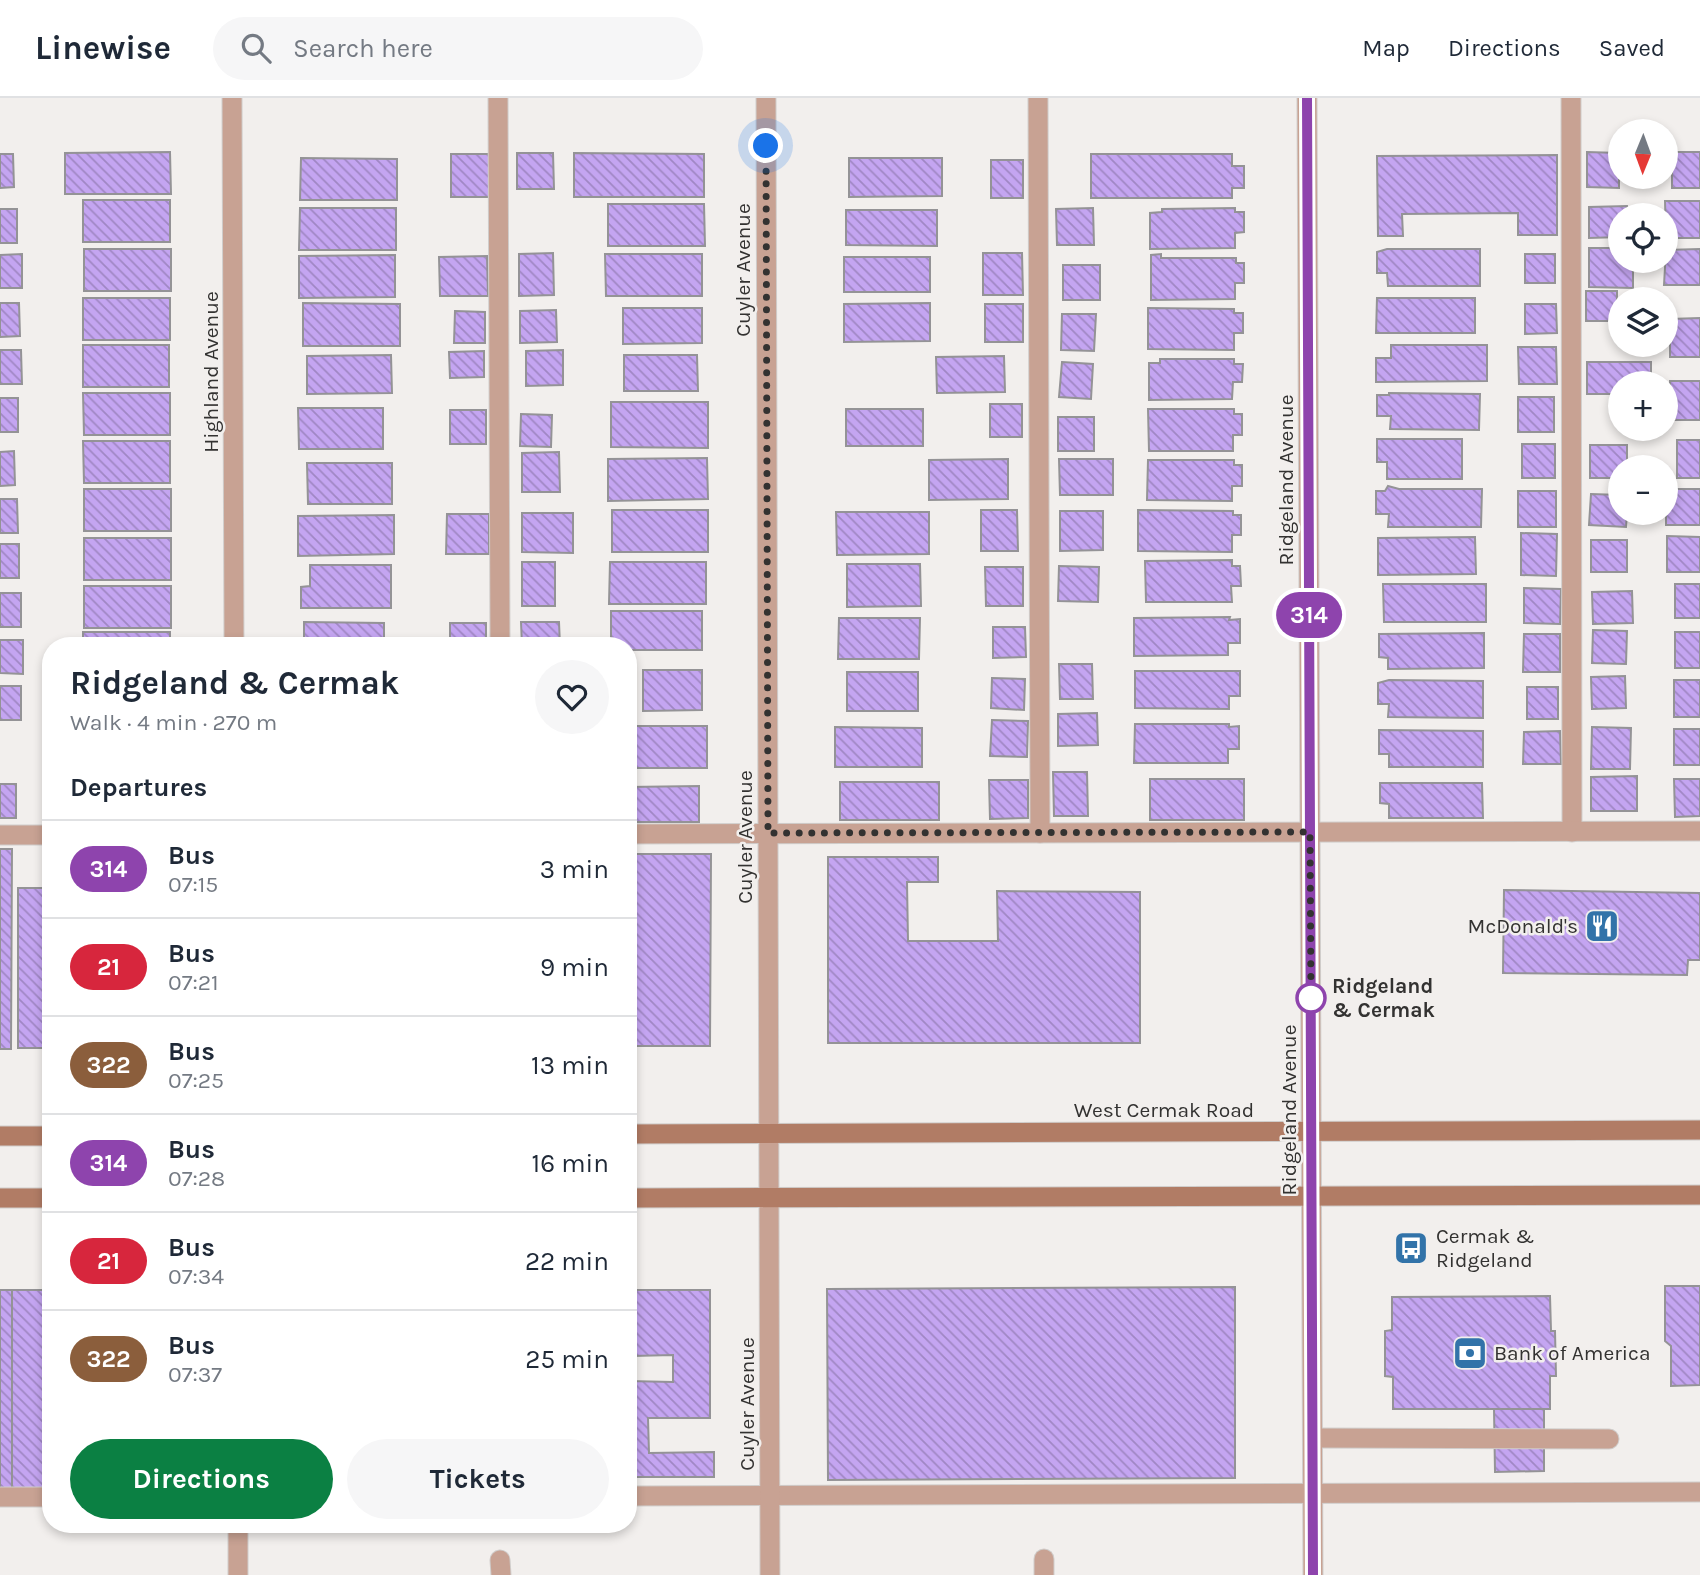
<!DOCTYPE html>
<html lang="en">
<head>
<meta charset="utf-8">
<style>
  :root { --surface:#fff; --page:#f6f6f7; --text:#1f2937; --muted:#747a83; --line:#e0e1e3; --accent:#0b8043 }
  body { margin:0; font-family:Karla,sans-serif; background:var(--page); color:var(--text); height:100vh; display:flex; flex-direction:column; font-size:26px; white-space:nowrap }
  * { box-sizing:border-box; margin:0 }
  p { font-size:23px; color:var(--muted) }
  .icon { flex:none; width:38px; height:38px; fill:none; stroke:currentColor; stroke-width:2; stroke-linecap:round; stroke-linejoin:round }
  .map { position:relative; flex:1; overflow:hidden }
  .drawer { position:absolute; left:42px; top:539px; width:595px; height:896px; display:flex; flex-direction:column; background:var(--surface); border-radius:28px; box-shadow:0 4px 10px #0003 }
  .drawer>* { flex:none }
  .badge { padding:0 14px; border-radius:23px; font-size:24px; line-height:46px }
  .needle { width:46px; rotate:181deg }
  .tools { position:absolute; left:1608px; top:21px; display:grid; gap:14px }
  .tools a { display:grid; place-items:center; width:70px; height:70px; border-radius:50%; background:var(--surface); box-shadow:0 4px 10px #0003; font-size:35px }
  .you { position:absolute; width:35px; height:35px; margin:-18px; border:5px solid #fff; border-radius:50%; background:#1a73e8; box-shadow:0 0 0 10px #1a73e833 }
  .map>.badge { position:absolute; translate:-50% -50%; box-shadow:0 0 0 4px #fff }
  h2 { padding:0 28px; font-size:26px; line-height:63px }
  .round { display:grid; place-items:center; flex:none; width:74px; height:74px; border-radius:37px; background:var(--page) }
  .overview { display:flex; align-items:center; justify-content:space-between; height:119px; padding:0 28px }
  h1 { font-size:33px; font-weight:700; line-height:52px }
  .cta { display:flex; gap:14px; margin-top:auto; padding:14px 28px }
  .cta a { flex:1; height:80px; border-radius:42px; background:var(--accent); color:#fff; font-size:28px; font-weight:700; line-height:80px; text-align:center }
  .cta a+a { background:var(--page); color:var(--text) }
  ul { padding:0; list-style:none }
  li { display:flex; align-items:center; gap:21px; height:98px; padding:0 28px; border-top:2px solid var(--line) }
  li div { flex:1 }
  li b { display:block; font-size:26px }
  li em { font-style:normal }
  li .badge { min-width:77px; font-weight:700; text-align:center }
  header { display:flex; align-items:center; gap:42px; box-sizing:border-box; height:98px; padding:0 35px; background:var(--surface); border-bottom:2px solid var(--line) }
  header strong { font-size:33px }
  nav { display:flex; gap:38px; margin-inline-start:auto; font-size:24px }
  .search { width:490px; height:63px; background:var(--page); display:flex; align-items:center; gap:18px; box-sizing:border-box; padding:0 24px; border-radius:38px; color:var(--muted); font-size:26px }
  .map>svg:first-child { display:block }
  .building { fill:url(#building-back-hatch); stroke:#949396; stroke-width:2 }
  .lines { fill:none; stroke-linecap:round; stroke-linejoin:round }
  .service-casing { stroke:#d0cdcb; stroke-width:21 }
  .minor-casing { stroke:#d0cdcb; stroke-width:21 }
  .tertiary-casing { stroke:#d0cdcb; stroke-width:21 }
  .secondary-casing { stroke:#d0cdcb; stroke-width:21 }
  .service { stroke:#c8a293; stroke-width:19 }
  .minor { stroke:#c8a293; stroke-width:19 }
  .tertiary { stroke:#c8a293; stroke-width:19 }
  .secondary { stroke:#b17c65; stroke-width:19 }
  .line-casing { stroke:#fff; stroke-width:16 }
  .line { stroke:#8e44ad; stroke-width:10 }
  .walk { stroke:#333231; stroke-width:7; stroke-dasharray:0 12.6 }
  .stop-dot { fill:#fff; stroke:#8e44ad; stroke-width:3.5 }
  .labels { text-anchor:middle; stroke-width:5; stroke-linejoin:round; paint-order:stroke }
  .street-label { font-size:21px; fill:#333231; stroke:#f2efed }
  .poi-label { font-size:21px; fill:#333231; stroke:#f2efed; text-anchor:start }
  .stop-label { font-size:21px; font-weight:bold; fill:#333231; stroke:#f2efed; text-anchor:start }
</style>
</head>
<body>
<header>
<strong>Linewise</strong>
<div class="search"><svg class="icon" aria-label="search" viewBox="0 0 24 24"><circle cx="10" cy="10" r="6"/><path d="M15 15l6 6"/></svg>Search here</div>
<nav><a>Map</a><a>Directions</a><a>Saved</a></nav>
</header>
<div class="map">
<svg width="1700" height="1477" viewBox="0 0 1700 1477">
  <defs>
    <pattern id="building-back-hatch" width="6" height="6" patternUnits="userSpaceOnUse" patternTransform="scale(1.75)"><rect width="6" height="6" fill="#c4a5f1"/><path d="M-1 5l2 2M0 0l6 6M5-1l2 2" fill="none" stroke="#a087c4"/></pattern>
  </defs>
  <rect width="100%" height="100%" fill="#f2efed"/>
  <!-- building -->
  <g class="building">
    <path d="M170 54 171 96H65V55Z"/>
    <path d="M1587 54 1619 55V90L1587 89Z"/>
    <rect x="1672" y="54" width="28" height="36"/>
    <path d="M517 55H553L554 91H517Z"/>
    <path d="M574 55 704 56V99H574Z"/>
    <path d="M0 56H13L14 89 0 90Z"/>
    <rect x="451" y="56" width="38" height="43"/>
    <path d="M1091 56H1232V68H1244V90H1232V100H1091Z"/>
    <path d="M1557 57V137H1518V115L1402 116 1403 138H1378L1377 58Z"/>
    <path d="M301 60 397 61V102H300Z"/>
    <path d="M849 60H942V98L849 99Z"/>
    <rect x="991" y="62" width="32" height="38"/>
    <rect x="83" y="102" width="87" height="42"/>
    <path d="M1665 103H1700V140H1666Z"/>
    <path d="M608 106H704L705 148H608Z"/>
    <path d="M1627 108 1628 117H1620V139L1589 140V109Z"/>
    <path d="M300 110H396V152H299Z"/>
    <path d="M1093 110 1094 147H1057L1056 111Z"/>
    <path d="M1235 110V114H1244V134L1235 135V150L1150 151V115L1162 114V111Z"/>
    <rect x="0" y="111" width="17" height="34"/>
    <path d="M846 112H937V148L846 147Z"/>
    <path d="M1589 150H1620V163H1633V190L1589 189Z"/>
    <rect x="84" y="151" width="87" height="42"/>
    <path d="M1387 151H1480V188H1388L1387 175H1377V154Z"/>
    <path d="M1700 151V187H1664L1666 152Z"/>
    <path d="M553 155 554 197 519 198V156Z"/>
    <path d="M983 155H1022L1023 197H983Z"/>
    <path d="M22 156V190H0V157Z"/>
    <path d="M605 156H702V198H606Z"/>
    <path d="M1161 156V160H1236V165H1244V185H1235V201L1151 202V157Z"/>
    <rect x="1525" y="156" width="30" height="29"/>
    <path d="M395 157V199L299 200V158Z"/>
    <path d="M487 158 488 198H440L439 159Z"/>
    <rect x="844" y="159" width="86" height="35"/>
    <rect x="1063" y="167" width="37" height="35"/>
    <rect x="1586" y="193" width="31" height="30"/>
    <rect x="83" y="200" width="87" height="42"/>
    <path d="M1377 200H1475V235H1376Z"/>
    <path d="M0 205H19L20 238 0 239Z"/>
    <path d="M303 205 400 206V248H303Z"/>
    <path d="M930 205V243L844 244V206Z"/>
    <rect x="985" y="206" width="38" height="38"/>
    <path d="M1525 206H1556L1557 235 1525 236Z"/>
    <path d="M623 210H702V245L623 246Z"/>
    <path d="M1148 210 1234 211V215H1243V235H1234V252L1148 251Z"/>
    <path d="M556 212 557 244 520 245V213Z"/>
    <path d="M455 213 485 214V245H454Z"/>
    <path d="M1062 216H1096L1094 253 1061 252Z"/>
    <path d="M1700 220V259H1670V221Z"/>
    <rect x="83" y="247" width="86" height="42"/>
    <path d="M1391 247H1487V283L1376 284V260H1391Z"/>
    <path d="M1518 249H1556L1557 286H1519Z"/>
    <path d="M0 252H21L22 286H0Z"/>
    <path d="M563 252V287L526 288V253Z"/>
    <path d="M484 253V279L450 280 449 254Z"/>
    <path d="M391 257 392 295 307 296V258Z"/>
    <path d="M624 257H697L698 293H624Z"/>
    <path d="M1004 258 1005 294 937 295 936 259Z"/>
    <path d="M1160 261H1234V266H1243L1242 284H1233L1232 301 1149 302V265H1160Z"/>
    <path d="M1062 264 1093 266 1091 301 1059 299Z"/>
    <path d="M1587 264H1651V285H1620V296H1587Z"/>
    <rect x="1670" y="283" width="30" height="39"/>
    <path d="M83 295H170V337H84Z"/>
    <path d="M1389 295 1480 296 1479 332 1390 331 1391 318H1377V297H1389Z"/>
    <rect x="1518" y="299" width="36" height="35"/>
    <rect x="0" y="300" width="18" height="34"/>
    <path d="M611 304H708V350L611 349Z"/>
    <rect x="990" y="306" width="32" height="33"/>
    <path d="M298 310H383V351H299Z"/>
    <rect x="846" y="311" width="77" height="37"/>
    <path d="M1148 311H1234V316H1242V337H1233V353H1149Z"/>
    <rect x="450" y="312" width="36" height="34"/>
    <path d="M521 316 552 317 551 349 520 348Z"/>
    <rect x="1058" y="319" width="36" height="34"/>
    <path d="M1377 341H1462V381H1387V364H1377Z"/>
    <rect x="1677" y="342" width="23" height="38"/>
    <path d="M83 343H170V385H84Z"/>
    <rect x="1522" y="346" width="33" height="34"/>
    <path d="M1590 347H1627V369H1620V380H1590Z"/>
    <path d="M14 353 15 387 0 388V354Z"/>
    <path d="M559 354 560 394H522V355Z"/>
    <path d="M707 360 708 401 608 403V361Z"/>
    <path d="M1008 361V401L929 402V362Z"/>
    <path d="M1059 361H1113V397H1060Z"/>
    <path d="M1148 362H1234V367H1242V388H1232V403L1147 402Z"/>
    <path d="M307 365H392V406H308Z"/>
    <path d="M1388 388 1399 391H1482L1481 429H1388L1389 416H1376V393H1385Z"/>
    <rect x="84" y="391" width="87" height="42"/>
    <rect x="1666" y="391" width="34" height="36"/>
    <rect x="1518" y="393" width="38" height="36"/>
    <path d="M1591 396 1620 397V415H1627L1626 429 1589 427Z"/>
    <path d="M0 401H17L18 435H0Z"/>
    <rect x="612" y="412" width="96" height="42"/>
    <path d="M981 412H1017L1018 453H981Z"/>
    <path d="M1138 412 1233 413V417H1241V437H1232V454L1138 453Z"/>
    <path d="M1060 413H1103V452L1060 453Z"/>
    <path d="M836 414H929V456L837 457Z"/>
    <path d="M522 415H573V455L522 454Z"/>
    <path d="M447 416H489V456H446Z"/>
    <path d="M394 417V456L298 458V418Z"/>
    <path d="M1521 435 1557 436 1556 478 1521 477Z"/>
    <path d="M1667 438 1700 439V474H1667Z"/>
    <path d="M1475 439 1476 476 1378 477V440Z"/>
    <rect x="84" y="440" width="87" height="42"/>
    <rect x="1591" y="442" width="36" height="32"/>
    <rect x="0" y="446" width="19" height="34"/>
    <path d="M1232 462V468H1240L1241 488H1231L1232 504H1146L1145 463Z"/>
    <rect x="522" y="464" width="33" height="44"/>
    <path d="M610 464H706V506H609Z"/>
    <path d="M847 466H920L921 508 847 509Z"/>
    <path d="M310 467H391V510H301V489L310 488Z"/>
    <path d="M1059 468 1099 469 1098 504 1058 503Z"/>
    <path d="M985 469H1023V508H986Z"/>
    <path d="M1383 486H1486V524H1384Z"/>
    <rect x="1675" y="486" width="25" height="34"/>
    <rect x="84" y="488" width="87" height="42"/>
    <path d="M1524 490 1561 491 1560 526 1524 525Z"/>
    <path d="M1632 493 1633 525 1593 526 1592 494Z"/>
    <rect x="0" y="495" width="21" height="34"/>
    <path d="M611 513H702V552H628V548H611Z"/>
    <path d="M1230 519 1229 522 1240 521V545H1228V557L1134 558V520Z"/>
    <path d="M839 520H920L919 561H838Z"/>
    <path d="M304 524 384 525V548H304Z"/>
    <path d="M521 524H559L560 548H522Z"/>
    <rect x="450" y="525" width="36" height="23"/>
    <path d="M993 529H1025L1026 559 993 560Z"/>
    <path d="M1593 532 1627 533 1626 566 1592 565Z"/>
    <rect x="83" y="534" width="87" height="14"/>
    <rect x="1675" y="534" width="25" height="36"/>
    <path d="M1484 535V570L1388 571V560L1379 559V536Z"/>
    <path d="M1524 536H1560V574H1523Z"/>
    <path d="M0 542H23V576L0 575Z"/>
    <path d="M1059 566H1092L1093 601H1060Z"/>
    <path d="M643 572H702V612L643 613Z"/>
    <path d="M1135 573H1240V598H1229V611L1135 610Z"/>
    <rect x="847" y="574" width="71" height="39"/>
    <path d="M1625 578 1626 610 1592 611 1591 579Z"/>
    <path d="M992 580 1025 581 1024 612 991 610Z"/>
    <path d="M1389 582 1483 583V620L1388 619 1389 606H1378V585Z"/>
    <rect x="1674" y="582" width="26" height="37"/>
    <rect x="0" y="588" width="21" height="34"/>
    <rect x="1527" y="589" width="31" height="32"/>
    <path d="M1097 615 1098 647 1058 648V616Z"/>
    <path d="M992 622 1028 623 1027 659 990 658Z"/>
    <path d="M1135 626H1229V629L1239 628V651H1228V665H1134Z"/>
    <rect x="628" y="628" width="79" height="42"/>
    <path d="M835 629 922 630V669H835Z"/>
    <path d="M1592 629 1631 630 1630 671H1591Z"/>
    <rect x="1674" y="631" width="26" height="36"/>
    <path d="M1379 632 1483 633V669H1389V656H1379Z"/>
    <path d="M1560 633 1561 666H1523L1524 634Z"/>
    <path d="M1053 674H1087L1088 718H1054Z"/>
    <path d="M1637 678V713H1591V679Z"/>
    <rect x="1150" y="681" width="94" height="41"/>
    <path d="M1674 681H1700V718L1675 719Z"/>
    <path d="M989 682H1028V720L990 721Z"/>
    <rect x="840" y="684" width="99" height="38"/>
    <path d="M1380 685H1482L1483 720H1389V706L1380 705Z"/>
    <rect x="0" y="686" width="16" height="34"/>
    <path d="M699 688V724H628V689Z"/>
    <path d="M0 751H12L11 951H0Z"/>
    <path d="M628 756H711L710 948H628Z"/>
    <path d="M828 759H938V784H907L908 843H998L997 793 1140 794V945H828Z"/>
    <rect x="18" y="790" width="33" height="160"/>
    <path d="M1504 792 1700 795V862H1688L1687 877 1503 875Z"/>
    <path d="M1665 1188H1700V1287L1671 1288V1248L1665 1243Z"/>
    <path d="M1235 1189V1380L828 1382 827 1191Z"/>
    <rect x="0" y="1192" width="12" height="199"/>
    <rect x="12" y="1192" width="39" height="199"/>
    <path d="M628 1192H710V1320H648L649 1355 714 1354V1379H628V1283L673 1284V1257L632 1258V1276H628Z"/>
    <path d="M1550 1198 1551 1233H1555L1556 1278H1550V1311H1393V1279L1385 1278V1233L1392 1232V1199Z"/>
    <path d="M1494 1311H1544V1373L1495 1374Z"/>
  </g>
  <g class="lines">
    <!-- service casing -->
    <g class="service-casing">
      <g id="service">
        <path d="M498 0 500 548"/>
        <path d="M1038 0 1040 735"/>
        <path d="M1571 0 1572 734"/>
        <path d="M628 736 1700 733"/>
        <path d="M0 737H51"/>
        <path d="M1313 1340 1609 1341"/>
        <path d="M628 1398 1700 1394"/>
        <path d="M0 1399H51"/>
        <path d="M1044 1461V1477"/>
        <path d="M500 1462 501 1477"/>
      </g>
    </g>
    <!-- minor casing -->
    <g class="minor-casing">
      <g id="minor">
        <path d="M232 0 234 548"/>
        <path d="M766 0 770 1477"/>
        <path d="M238 1426V1477"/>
      </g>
    </g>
    <!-- tertiary casing -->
    <g class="tertiary-casing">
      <path id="tertiary" d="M1307 0 1313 1477"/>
    </g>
    <!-- secondary casing -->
    <g class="secondary-casing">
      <g id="secondary">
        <path d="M628 1036 1700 1032"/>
        <path d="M0 1038H51"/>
        <path d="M0 1100H51"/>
        <path d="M628 1100 1700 1097"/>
      </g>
    </g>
    <!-- service -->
    <use href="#service" class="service"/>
    <!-- minor -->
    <use href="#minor" class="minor"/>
    <!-- tertiary -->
    <use href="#tertiary" class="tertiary"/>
    <!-- secondary -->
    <use href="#secondary" class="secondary"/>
  </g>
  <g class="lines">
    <!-- line casing -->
    <g class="line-casing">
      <path id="line" d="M1307 0 1313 1477"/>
    </g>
    <!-- line -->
    <use href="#line" class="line"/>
    <!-- walk -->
    <path class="walk" d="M766 48 768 735 1310 734 1311 904V900"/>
  </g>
  <!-- icons -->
  <defs>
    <g id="restaurant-square" transform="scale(1.75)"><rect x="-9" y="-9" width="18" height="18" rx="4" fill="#3273a9" stroke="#f2efed"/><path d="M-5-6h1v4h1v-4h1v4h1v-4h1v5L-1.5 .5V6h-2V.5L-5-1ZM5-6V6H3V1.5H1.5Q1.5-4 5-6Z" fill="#fff"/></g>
    <g id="bus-square" transform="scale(1.75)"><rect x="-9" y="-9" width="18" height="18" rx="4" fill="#3273a9" stroke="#f2efed"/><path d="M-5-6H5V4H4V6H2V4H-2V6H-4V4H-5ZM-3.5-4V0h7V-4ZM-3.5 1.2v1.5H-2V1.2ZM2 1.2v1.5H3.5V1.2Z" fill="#fff"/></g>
    <g id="bank-square" transform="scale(1.75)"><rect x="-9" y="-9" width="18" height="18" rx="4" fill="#3273a9" stroke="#f2efed"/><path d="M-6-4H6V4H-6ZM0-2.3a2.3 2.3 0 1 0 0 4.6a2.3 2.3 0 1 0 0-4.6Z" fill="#fff"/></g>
  </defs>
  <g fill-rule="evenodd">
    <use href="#restaurant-square" x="1602" y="828"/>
    <use href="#bus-square" x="1411" y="1150"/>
    <use href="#bank-square" x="1470" y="1255"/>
  </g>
  <!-- markers -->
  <circle class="stop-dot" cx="1311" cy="900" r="14"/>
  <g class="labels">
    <!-- street labels -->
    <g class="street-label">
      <text transform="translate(743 172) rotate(-90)" y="7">Cuyler Avenue</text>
      <text transform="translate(211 274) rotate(-90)" y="7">Highland Avenue</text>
      <text transform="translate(1286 382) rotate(-90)" y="7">Ridgeland Avenue</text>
      <text transform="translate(745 739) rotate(-90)" y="7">Cuyler Avenue</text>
      <text x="1164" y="1019">West Cermak Road</text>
      <text transform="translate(1289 1012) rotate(-90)" y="7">Ridgeland Avenue</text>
      <text transform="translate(747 1306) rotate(-90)" y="7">Cuyler Avenue</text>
    </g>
    <!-- poi labels -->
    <g class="poi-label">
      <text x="1578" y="835" text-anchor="end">McDonald's</text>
      <text x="1436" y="1145">Cermak &amp;<tspan x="1436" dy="24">Ridgeland</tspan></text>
      <text x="1494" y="1262">Bank of America</text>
    </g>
    <!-- stop labels -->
    <g class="stop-label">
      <text x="1332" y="895">Ridgeland<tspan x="1332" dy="24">&amp; Cermak</tspan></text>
    </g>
  </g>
</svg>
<div class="tools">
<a><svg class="needle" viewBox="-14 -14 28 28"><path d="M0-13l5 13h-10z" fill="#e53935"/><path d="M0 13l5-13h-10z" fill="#747a83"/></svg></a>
<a><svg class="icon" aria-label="locate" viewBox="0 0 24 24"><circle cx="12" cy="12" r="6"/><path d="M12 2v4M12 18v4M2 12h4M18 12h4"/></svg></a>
<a><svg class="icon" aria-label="layers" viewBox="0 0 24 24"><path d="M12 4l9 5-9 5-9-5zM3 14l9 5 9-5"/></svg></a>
<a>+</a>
<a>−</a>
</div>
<div class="you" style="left:766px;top:48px"></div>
<b class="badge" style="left:1309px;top:517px;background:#8e44ad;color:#fff">314</b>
<section class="drawer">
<div class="overview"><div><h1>Ridgeland &amp; Cermak</h1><p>Walk · 4 min · 270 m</p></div><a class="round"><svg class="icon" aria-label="heart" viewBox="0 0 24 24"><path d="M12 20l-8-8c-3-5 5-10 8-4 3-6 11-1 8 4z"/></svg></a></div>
<h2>Departures</h2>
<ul>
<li><span class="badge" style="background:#8e44ad;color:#fff">314</span><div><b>Bus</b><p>07:15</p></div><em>3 min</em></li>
<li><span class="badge" style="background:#d7263d;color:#fff">21</span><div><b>Bus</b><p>07:21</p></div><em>9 min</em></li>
<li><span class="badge" style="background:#8b5e3c;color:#fff">322</span><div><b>Bus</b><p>07:25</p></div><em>13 min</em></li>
<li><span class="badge" style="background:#8e44ad;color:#fff">314</span><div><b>Bus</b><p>07:28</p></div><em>16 min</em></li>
<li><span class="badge" style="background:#d7263d;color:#fff">21</span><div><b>Bus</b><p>07:34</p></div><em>22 min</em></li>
<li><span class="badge" style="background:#8b5e3c;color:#fff">322</span><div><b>Bus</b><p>07:37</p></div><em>25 min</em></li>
</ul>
<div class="cta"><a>Directions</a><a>Tickets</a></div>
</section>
</div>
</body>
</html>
